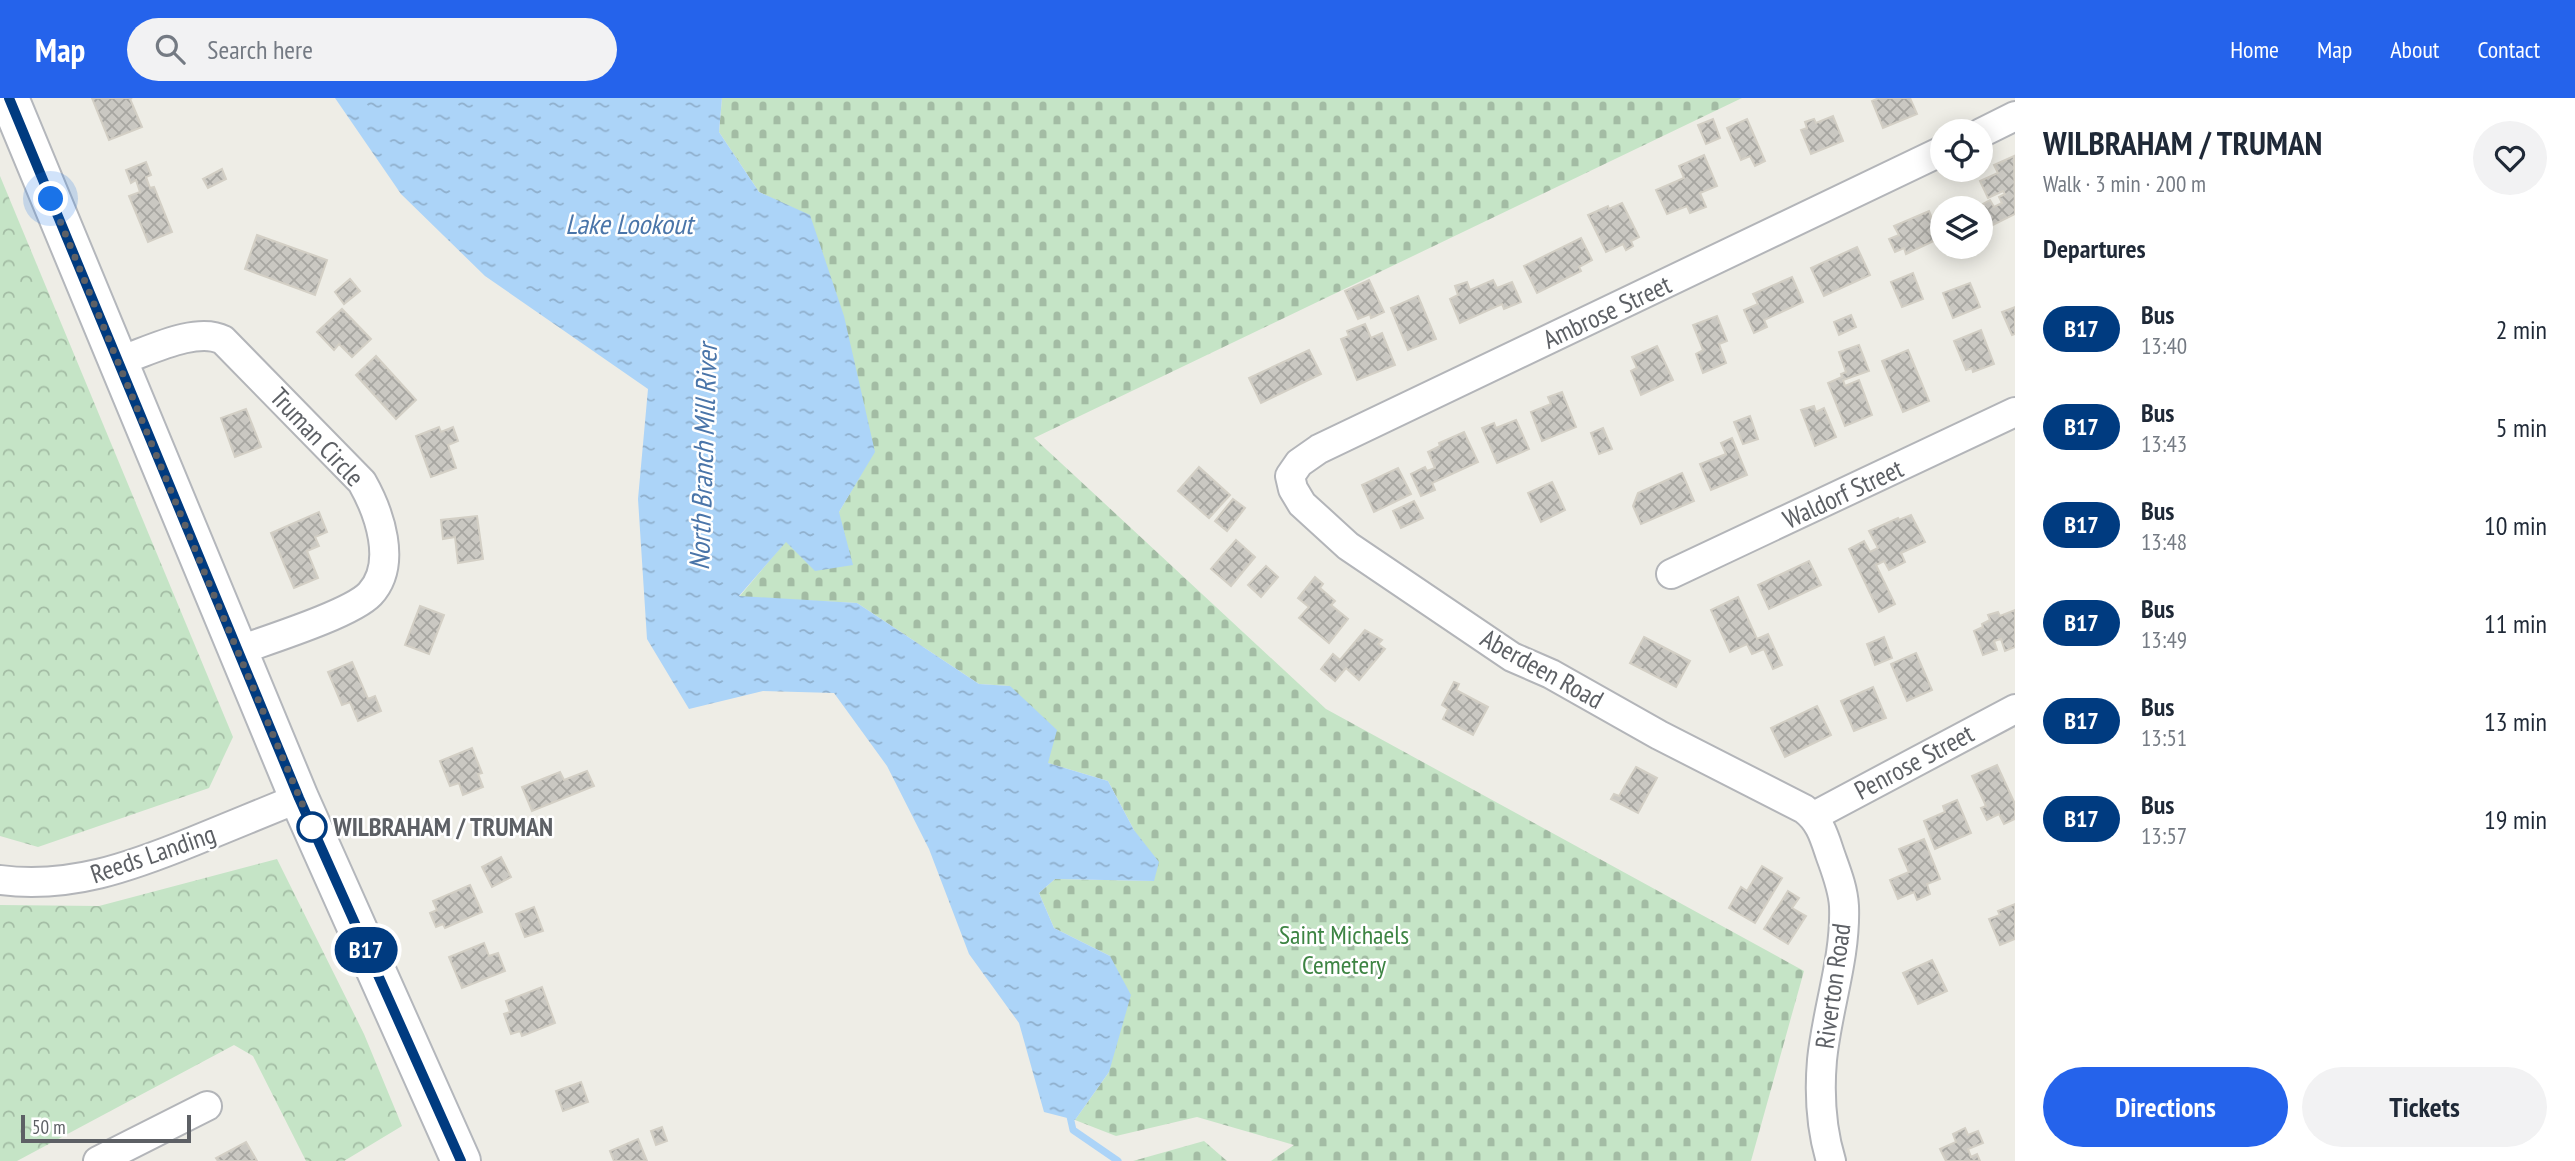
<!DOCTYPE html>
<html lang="en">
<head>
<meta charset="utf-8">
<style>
  :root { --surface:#fff; --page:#f2f2f3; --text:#1f2937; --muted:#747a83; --accent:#2563eb }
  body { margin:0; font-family:"PT Sans Narrow",sans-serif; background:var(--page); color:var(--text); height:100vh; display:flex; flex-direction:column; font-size:26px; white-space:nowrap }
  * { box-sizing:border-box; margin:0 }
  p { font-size:23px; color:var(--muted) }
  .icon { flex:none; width:38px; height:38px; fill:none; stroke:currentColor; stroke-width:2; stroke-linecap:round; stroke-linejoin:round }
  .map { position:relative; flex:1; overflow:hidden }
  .panel { display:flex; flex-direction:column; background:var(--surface); width:560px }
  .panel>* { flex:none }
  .badge { padding:0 14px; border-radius:23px; font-size:24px; line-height:46px }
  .tools { position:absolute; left:1930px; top:21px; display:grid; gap:14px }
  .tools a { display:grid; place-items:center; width:63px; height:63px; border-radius:50%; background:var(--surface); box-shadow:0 4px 18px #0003; font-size:35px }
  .scale { position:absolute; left:21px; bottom:18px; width:170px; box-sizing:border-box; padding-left:7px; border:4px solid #5d6065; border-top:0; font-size:19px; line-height:24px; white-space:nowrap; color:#5d6065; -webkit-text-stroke:5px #fff; paint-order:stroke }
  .you { position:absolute; width:35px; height:35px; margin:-18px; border:5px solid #fff; border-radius:50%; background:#1a73e8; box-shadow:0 0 0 10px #1a73e833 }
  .map>.badge { position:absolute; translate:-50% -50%; box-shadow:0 0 0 4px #fff }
  h2 { padding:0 28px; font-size:26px; line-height:63px }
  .round { display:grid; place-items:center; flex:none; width:74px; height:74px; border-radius:37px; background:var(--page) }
  .head { display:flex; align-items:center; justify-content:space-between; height:119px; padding:0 28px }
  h1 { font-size:33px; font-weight:800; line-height:52px }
  .primary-button { display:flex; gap:14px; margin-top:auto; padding:14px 28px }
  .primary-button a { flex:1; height:80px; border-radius:42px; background:var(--accent); color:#fff; font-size:28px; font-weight:800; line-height:80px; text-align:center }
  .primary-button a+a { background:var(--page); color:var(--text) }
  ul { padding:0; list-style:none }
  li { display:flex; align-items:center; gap:21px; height:98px; padding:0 28px }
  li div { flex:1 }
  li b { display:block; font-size:26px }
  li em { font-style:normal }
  li .badge { min-width:77px; font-weight:700; text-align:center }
  header { display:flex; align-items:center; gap:42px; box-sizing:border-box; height:98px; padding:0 35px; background:var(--accent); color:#fff }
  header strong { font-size:33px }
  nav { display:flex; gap:38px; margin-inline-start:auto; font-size:24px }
  .search { width:490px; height:63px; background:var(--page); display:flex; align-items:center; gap:18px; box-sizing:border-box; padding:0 24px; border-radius:38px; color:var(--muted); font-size:26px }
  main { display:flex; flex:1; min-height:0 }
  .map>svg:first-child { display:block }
  .forest { fill:url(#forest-crowns) }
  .cemetery { fill:url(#cemetery-stones) }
  .water { fill:url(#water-ripples) }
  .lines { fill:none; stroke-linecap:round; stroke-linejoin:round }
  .stream { stroke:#acd4f8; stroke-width:7 }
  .building { fill:url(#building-cross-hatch); stroke:#d3cfc5; stroke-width:2 }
  .street-casing { stroke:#b3b5b9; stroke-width:32 }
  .secondary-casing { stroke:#b4b7bc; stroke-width:42 }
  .street { stroke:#fff; stroke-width:28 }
  .secondary { stroke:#fff; stroke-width:38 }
  .line-casing { stroke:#fff; stroke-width:16 }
  .line { stroke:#003b80; stroke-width:10 }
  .walk { stroke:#5d6065; stroke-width:7; stroke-dasharray:0 12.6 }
  .stop-dot { fill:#fff; stroke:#003b80; stroke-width:3.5 }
  .labels { text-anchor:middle; stroke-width:5; stroke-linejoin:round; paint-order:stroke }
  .street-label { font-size:26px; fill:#5d6065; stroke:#fff }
  .stop-label { font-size:26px; font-weight:bold; fill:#5d6065; stroke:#fff; text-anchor:start }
  .park-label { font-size:26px; fill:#3d8443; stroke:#fff }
  .water-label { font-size:28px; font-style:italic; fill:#4a75a9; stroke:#fff }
</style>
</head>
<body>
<header>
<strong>Map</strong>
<div class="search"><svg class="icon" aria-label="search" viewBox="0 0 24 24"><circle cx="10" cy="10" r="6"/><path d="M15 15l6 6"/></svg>Search here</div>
<nav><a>Home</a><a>Map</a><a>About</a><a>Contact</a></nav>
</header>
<main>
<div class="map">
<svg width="2015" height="1063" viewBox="0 0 2015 1063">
  <defs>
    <pattern id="forest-crowns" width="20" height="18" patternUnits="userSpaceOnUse" patternTransform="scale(1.75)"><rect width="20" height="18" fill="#c5e4c6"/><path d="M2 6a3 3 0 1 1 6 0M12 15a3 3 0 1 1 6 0" fill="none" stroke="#a3bca4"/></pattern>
    <pattern id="cemetery-stones" width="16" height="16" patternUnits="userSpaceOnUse" patternTransform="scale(1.75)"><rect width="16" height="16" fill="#c5e4c6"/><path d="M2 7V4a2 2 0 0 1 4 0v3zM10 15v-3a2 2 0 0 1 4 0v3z" fill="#a3bca4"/></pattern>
    <pattern id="water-ripples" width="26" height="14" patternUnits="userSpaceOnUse" patternTransform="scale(1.75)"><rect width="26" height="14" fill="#acd4f8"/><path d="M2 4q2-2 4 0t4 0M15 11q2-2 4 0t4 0" fill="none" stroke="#8fafcc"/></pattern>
    <pattern id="building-cross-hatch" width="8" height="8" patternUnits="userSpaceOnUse" patternTransform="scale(1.75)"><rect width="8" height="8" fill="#cac8c2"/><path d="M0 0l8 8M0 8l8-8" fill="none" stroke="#a7a6a1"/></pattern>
  </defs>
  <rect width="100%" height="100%" fill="#eeede6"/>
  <!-- forest -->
  <g class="forest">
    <path d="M0 78 233 639 209 690 38 749 0 738Z"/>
    <path d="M277 761 364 936 402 1028 344 1063H306L253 958 234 947 17 1063H0V807L99 808Z"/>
  </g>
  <!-- cemetery -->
  <g class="cemetery">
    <path d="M722 0H1742L1034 340 1326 611 1804 873 1751 1063H1271L1294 1047 1197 1019 1116 1038 1075 1022 1109 974 1110 858 1054 830 1039 795 1055 781 1154 783 1134 732 1108 683 1048 665 1010 588 979 586 857 505 739 499 786 443 839 414 874 354 810 118 759 94 719 34Z"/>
    <path d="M1204 1043 1227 1063H1133Z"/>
  </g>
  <!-- water -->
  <path class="water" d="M335 0H722L719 34 759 94 810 117 844 218 875 354 839 414 853 467 815 473 786 444 739 498 857 505 979 586 1010 588 1057 632 1048 665 1108 683 1134 732 1159 764 1154 783 1055 781 1039 795 1054 830 1110 858 1131 897 1109 974 1075 1022 1044 1014 1019 925 969 856 929 751 887 668 834 595 763 593 689 611 647 541 638 401 648 291 485 178 401 96Z"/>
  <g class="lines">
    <!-- stream -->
    <path class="stream" d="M1069 1014 1073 1032 1118 1063"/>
  </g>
  <!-- building -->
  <g class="building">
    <path d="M92 0H132L130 1 142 29 109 42Z"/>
    <path d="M1879 0H1910L1917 16 1883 30 1872 3Z"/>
    <path d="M1833 18 1843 43 1811 56 1801 32 1807 30 1805 24 1814 21 1816 25Z"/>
    <path d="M1713 21 1720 40 1706 46 1698 27Z"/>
    <path d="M1747 21 1765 63 1755 68 1750 58 1741 62 1727 30Z"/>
    <path d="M1704 57 1717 88 1700 95 1706 109 1690 115 1687 108 1667 116 1656 92 1684 80 1679 68Z"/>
    <path d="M2014 58 2015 116 1993 127 1983 106 1990 102 1994 109 2002 105 1999 99 2005 96 2003 93 1988 100 1980 83 1998 75 1994 67Z"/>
    <path d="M146 64 151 77 146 79 150 90 154 89 172 134 148 144 129 98 140 94 136 82 131 85 126 72Z"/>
    <path d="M222 71 226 81 208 90 203 81Z"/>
    <path d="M1622 105 1639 139 1631 143 1633 148 1626 152 1623 146 1606 154 1588 117 1608 108 1609 111Z"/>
    <path d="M1929 113 1940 140 1906 156 1904 150 1895 154 1889 141 1899 137 1894 128Z"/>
    <path d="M257 137 327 162 315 197 245 171Z"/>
    <path d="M1581 140 1592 162 1579 169 1581 173 1537 195 1524 168Z"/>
    <path d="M1857 149 1870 177 1824 198 1811 170Z"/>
    <path d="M1913 175 1923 201 1902 209 1891 184Z"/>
    <path d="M1792 179 1803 204 1764 222 1767 229 1754 235 1744 212 1758 206 1753 196Z"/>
    <path d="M350 181 360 193 344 206 335 194Z"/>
    <path d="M1369 182 1384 214 1371 220 1370 216 1358 221 1345 193Z"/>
    <path d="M1493 182 1497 190 1512 184 1521 204 1504 211 1502 206 1460 225 1450 201 1458 197 1455 188 1467 184 1470 192Z"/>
    <path d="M1970 185 1980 209 1953 220 1943 195Z"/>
    <path d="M1418 198 1436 241 1408 252 1391 210Z"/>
    <path d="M2015 209V236L2012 237 2002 214Z"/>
    <path d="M342 211 371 241 352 259 339 246 334 252 317 234Z"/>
    <path d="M1851 217 1856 229 1839 237 1834 224Z"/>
    <path d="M1717 218 1727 243 1719 246 1726 265 1703 275 1696 256 1703 252 1693 227Z"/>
    <path d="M1365 226 1371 240 1382 235 1395 267 1357 282 1341 241 1349 238 1347 233Z"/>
    <path d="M1981 232 1994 266 1973 274 1972 270 1966 272 1954 243Z"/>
    <path d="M1859 247 1869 273 1843 282 1845 288 1859 282 1872 317 1845 328 1828 285 1842 279 1841 276 1846 274 1839 254Z"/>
    <path d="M1657 248 1673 282 1641 297 1631 273 1637 270 1632 259Z"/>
    <path d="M1309 252 1321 276 1261 305 1249 280Z"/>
    <path d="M1908 252 1929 303 1903 314 1882 263Z"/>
    <path d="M376 258 416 302 396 321 356 277Z"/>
    <path d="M1562 294 1576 329 1542 343 1531 314 1551 306 1548 299Z"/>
    <path d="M1814 308 1816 314 1824 310 1836 339 1815 348 1801 312Z"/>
    <path d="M246 311 261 349 235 359 221 320Z"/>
    <path d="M1750 318 1758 341 1743 346 1734 324Z"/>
    <path d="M1516 322 1529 351 1497 365 1482 330 1494 325 1496 330Z"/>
    <path d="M439 329 441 334 453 329 458 343 448 347 456 370 431 379 416 338Z"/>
    <path d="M1603 330 1612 351 1599 356 1591 335Z"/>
    <path d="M1464 334 1478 364 1432 385 1435 392 1421 398 1411 376 1425 369 1427 373 1435 370 1428 354 1440 348 1439 345Z"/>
    <path d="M1732 340 1747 377 1711 392 1700 366 1726 356 1721 345Z"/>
    <path d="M1199 369 1230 397 1209 420 1178 393Z"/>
    <path d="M1398 370 1411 396 1374 414 1362 387Z"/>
    <path d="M1682 375 1694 403 1641 426 1633 408 1638 395Z"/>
    <path d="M1552 384 1565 412 1541 424 1528 395Z"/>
    <path d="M1233 401 1245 410 1227 433 1215 423Z"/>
    <path d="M1414 403 1423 420 1401 430 1393 413Z"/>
    <path d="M319 414 327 434 315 439 319 448 307 453 318 480 294 490 271 435Z"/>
    <path d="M1911 417 1925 444 1901 455 1905 464 1889 472 1884 463 1876 467 1895 506 1879 514 1849 451 1864 443 1870 454 1878 450 1869 433 1898 420 1899 422Z"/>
    <path d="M477 418 483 461 458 465 455 439 443 441 441 422Z"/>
    <path d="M1236 442 1255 459 1231 488 1211 471Z"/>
    <path d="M1809 463 1821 487 1769 511 1758 487Z"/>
    <path d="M1266 468 1278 479 1261 499 1248 487Z"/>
    <path d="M1315 479 1323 486 1320 490 1335 503 1331 507 1348 521 1329 545 1299 520 1309 509 1298 500Z"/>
    <path d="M1738 499 1757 541 1768 536 1782 567 1773 571 1764 551 1752 556 1747 546 1730 554 1711 512Z"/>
    <path d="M420 508 444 517 429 556 405 547Z"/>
    <path d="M2015 512V549L2005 553 2001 541 1994 543 1997 552 1983 557 1974 533 1983 529 1982 526 1990 522 1988 517 1998 514 2000 518Z"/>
    <path d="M1365 532 1382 542 1378 546 1385 551 1359 582 1346 570 1335 583 1321 571 1333 556 1340 562Z"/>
    <path d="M1644 539 1690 563 1676 589 1630 565Z"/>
    <path d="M1884 539 1892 560 1875 567 1867 546Z"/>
    <path d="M1916 555 1932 592 1907 603 1891 566Z"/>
    <path d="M352 564 368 601 375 598 381 613 358 623 350 604 342 607 328 574Z"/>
    <path d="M1454 584 1459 586 1456 592 1488 609 1473 637 1443 621 1448 611 1442 607Z"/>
    <path d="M1873 589 1886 620 1854 633 1841 603Z"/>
    <path d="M1817 608 1831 637 1785 659 1771 630Z"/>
    <path d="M472 650 482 675 478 676 483 689 463 697 459 685 450 688 440 663Z"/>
    <path d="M1997 667 2015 706V721L2004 726 1999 716 1987 722 1981 710 1986 708 1972 678Z"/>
    <path d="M1636 669 1657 680 1638 715 1611 701 1614 696 1619 698Z"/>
    <path d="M587 673 594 688 532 713 522 689 560 674 564 682Z"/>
    <path d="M1957 702 1971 735 1935 751 1924 723 1945 714 1943 708Z"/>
    <path d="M1924 741 1940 781 1927 786 1930 796 1917 802 1914 794 1898 801 1890 782 1909 774 1899 751Z"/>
    <path d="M501 759 511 779 492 789 482 769Z"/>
    <path d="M1762 768 1782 780 1755 825 1729 810 1741 789 1747 793Z"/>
    <path d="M470 787 482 814 445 830 443 826 436 829 430 815 437 812 433 803Z"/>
    <path d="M1788 793 1799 800 1792 810 1806 818 1788 846 1764 831Z"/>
    <path d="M2015 806V841L2000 847 1989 821 2000 817 1998 813Z"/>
    <path d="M534 809 543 833 525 839 516 816Z"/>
    <path d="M484 845 489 858 498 855 505 873 462 890 449 859Z"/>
    <path d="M1932 862 1947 893 1918 906 1903 875Z"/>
    <path d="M542 889 555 925 522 938 520 933 511 936 504 916 510 914 506 903Z"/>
    <path d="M581 984 588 1004 563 1013 556 993Z"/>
    <path d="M662 1029 667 1043 656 1047 651 1033Z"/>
    <path d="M1965 1030 1968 1037 1978 1033 1983 1045 1968 1051 1971 1059 1977 1056 1980 1063H1946L1940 1051 1956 1044 1953 1036Z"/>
    <path d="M638 1041 647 1063H614L610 1053Z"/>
    <path d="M246 1044 257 1063H218L216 1060Z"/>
  </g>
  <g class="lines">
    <!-- street casing -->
    <g class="street-casing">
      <g id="street">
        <path d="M1981 35 2015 18"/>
        <path d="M119 263C147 254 196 228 223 242L362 384C379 414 398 466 370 496 351 516 267 542 237 553"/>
        <path d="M1671 476 2015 314"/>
        <path d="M1814 718 2015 611"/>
        <path d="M0 782C70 791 130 769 194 743 229 729 264 714 299 700"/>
        <path d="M98 1063 207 1008"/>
        <path d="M1831 1063C1821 1030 1819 997 1822 962 1827 911 1846 860 1844 808 1843 790 1836 773 1830 756 1824 738 1820 723 1804 711L1659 637 1551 576 1512 559 1348 448 1302 406 1293 391 1290 378 1299 365 1319 351 1942 53"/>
      </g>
    </g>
    <!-- secondary casing -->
    <g class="secondary-casing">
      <path id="secondary" d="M9 0 299 700 461 1063"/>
    </g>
    <!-- street -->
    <use href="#street" class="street"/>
    <!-- secondary -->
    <use href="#secondary" class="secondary"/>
  </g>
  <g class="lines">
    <!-- line casing -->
    <g class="line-casing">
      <path id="line" d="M9 0 299 700 461 1063"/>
    </g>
    <!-- line -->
    <use href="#line" class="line"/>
    <!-- walk -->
    <path class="walk" d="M51 101 208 483 312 729"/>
  </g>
  <!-- markers -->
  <circle class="stop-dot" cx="312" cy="729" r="14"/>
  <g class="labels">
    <!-- street labels -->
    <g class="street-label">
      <text transform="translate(1607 214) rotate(-25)" y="9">Ambrose Street</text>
      <text transform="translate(317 339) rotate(47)" y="9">Truman Circle</text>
      <text transform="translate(1843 396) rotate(-25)" y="9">Waldorf Street</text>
      <text transform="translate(1542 571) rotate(29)" y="9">Aberdeen Road</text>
      <text transform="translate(1914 664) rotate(-28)" y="9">Penrose Street</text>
      <text transform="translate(153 756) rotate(-19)" y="9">Reeds Landing</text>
      <text transform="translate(1833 888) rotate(-82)" y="9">Riverton Road</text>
    </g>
    <!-- stop labels -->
    <g class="stop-label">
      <text x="333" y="738">WILBRAHAM / TRUMAN</text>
    </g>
    <!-- park labels -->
    <g class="park-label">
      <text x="1344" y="846">Saint Michaels<tspan x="1344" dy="30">Cemetery</tspan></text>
    </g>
    <!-- water labels -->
    <g class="water-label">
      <text x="629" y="136">Lake Lookout</text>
      <text transform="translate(703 359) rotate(-88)" y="10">North Branch Mill River</text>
    </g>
  </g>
</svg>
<div class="tools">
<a><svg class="icon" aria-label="locate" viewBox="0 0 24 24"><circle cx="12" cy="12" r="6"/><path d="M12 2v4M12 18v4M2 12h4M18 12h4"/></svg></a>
<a><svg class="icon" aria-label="layers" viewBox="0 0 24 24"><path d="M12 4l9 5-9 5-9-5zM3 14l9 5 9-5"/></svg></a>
</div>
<div class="scale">50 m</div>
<div class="you" style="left:51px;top:101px"></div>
<b class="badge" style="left:366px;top:852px;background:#003b80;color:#fff">B17</b>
</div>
<section class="panel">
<div class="head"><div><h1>WILBRAHAM / TRUMAN</h1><p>Walk · 3 min · 200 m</p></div><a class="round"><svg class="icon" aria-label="heart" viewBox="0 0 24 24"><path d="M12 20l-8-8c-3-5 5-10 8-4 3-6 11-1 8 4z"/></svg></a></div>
<h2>Departures</h2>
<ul>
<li><span class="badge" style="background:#003b80;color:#fff">B17</span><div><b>Bus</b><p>13:40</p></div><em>2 min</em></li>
<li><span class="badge" style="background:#003b80;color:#fff">B17</span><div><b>Bus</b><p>13:43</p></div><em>5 min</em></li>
<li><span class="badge" style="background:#003b80;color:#fff">B17</span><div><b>Bus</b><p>13:48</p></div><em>10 min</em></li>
<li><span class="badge" style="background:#003b80;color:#fff">B17</span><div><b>Bus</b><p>13:49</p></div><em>11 min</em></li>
<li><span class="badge" style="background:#003b80;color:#fff">B17</span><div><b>Bus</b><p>13:51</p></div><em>13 min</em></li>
<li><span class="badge" style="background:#003b80;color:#fff">B17</span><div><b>Bus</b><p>13:57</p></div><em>19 min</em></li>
</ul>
<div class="primary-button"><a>Directions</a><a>Tickets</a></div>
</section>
</main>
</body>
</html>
